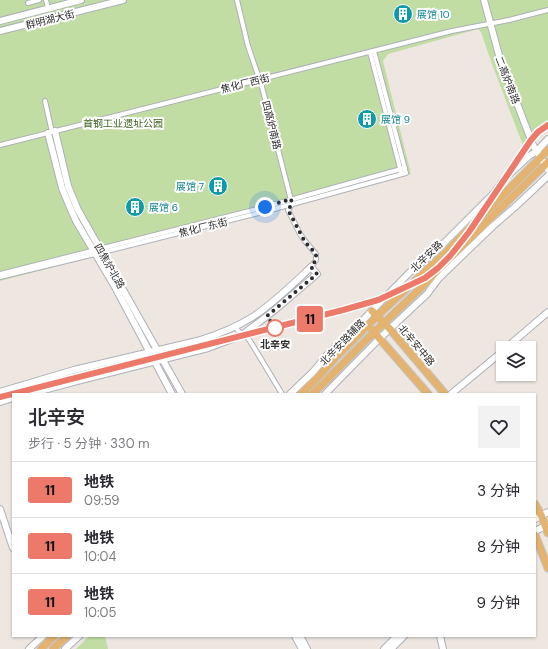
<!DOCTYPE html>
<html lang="zh">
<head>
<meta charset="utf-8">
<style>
  :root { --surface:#fff; --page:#f2f2f3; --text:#2b2b33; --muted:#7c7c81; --line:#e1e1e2 }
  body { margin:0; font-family:"DM Sans","Noto Sans SC",sans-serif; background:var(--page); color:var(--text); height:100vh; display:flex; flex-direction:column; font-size:15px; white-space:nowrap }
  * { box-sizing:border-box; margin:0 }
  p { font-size:13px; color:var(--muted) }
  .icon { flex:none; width:22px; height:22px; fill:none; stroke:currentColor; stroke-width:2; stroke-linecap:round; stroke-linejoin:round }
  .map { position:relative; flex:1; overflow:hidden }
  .drawer { position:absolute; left:12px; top:393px; width:524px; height:244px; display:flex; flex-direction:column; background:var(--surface); border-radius:0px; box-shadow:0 1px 3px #0004 }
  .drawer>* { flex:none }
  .badge { padding:0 8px; border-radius:3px; font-size:14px; line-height:26px }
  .fabs { position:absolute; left:496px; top:341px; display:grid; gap:8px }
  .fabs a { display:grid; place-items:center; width:40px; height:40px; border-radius:0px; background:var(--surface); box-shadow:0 1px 3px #0004; font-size:20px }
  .you { position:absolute; width:20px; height:20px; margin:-10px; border:3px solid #fff; border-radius:50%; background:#1a73e8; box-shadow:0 0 0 6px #1a73e833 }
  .map>.badge { position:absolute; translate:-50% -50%; box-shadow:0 0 0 2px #fff }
  .round { display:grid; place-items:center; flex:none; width:42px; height:42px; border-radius:0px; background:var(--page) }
  .summary { display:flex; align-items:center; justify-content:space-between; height:68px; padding:0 16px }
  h1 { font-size:19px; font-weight:600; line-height:30px }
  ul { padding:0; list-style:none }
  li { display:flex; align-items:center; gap:12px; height:56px; padding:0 16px; border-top:1px solid var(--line) }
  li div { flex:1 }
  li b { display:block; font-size:15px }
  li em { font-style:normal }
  li .badge { min-width:44px; font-weight:700; text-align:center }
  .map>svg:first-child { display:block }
  .green { fill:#c2dda4 }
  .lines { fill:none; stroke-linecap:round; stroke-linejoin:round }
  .street-casing { stroke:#adb1b8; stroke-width:6 }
  .secondary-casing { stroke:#adb1b8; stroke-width:8 }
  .primary-casing { stroke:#c4c4c4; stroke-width:9 }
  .street { stroke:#fff; stroke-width:4 }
  .secondary { stroke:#fff; stroke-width:6 }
  .primary { stroke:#e4b36f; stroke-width:7 }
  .line-casing { stroke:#fff; stroke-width:9 }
  .line { stroke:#ed796a; stroke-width:6 }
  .walk { stroke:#2d2d2d; stroke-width:4; stroke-dasharray:0 7.2 }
  .stop-dot { fill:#fff; stroke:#ed796a; stroke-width:2 }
  .labels { text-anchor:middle; stroke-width:4; stroke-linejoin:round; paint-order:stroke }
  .culture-label { font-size:10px; fill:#0d838f; stroke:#fff; text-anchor:start }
  .street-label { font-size:10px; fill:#2d2d2d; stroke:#fff }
  .park-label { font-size:10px; fill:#3d6423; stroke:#fff }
  .stop-label { font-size:10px; font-weight:bold; fill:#2d2d2d; stroke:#fff }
</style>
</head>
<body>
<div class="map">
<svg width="548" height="649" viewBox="0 0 548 649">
  <rect width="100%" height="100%" fill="#ede6e1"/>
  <!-- green -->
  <g class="green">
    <path d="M0 0H548V125L524 148 492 64 481 32 478 29 388 54 383 61 411 174 0 281Z"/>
    <path d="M89 636H105L108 649H76Z"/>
  </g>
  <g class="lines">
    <!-- street casing -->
    <g class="street-casing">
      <g id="street">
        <path d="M46 0 48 8"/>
        <path d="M237 0 248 46 262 87 292 204 288 210 300 234 305 241 316 254V260L311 267"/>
        <path d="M28 3 39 0"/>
        <path d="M370 52 401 172"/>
        <path d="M45 101 52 132"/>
        <path d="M0 145 452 31 509 20 548 10"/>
        <path d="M0 274 265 207 361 180 405 168"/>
        <path d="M0 277 95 254 267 211 406 173 374 51"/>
        <path d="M235 327 242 335 248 338 255 349 282 394"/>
      </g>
    </g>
    <!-- secondary casing -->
    <g class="secondary-casing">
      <g id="secondary">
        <path d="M484 0 500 59 533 145 548 170"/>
        <path d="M0 21 81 0"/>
        <path d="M0 31 123 0"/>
        <path d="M55 131 68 186 78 210 182 394"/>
        <path d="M48 133 62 188 69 205 76 221 115 287 172 394"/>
        <path d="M506 348 548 312"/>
        <path d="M0 392 74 370 197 341C217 335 237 327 254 316 275 302 293 284 311 267L317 274 276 309 258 323 242 335 232 339 208 348 77 381 29 394"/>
        <path d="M290 394 313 372 327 355 360 323 410 272 436 251 493 194 504 179 529 156 537 151 548 139"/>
        <path d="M325 394 380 338 427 294 439 278 493 226 515 207 548 176"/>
        <path d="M451 394 503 351"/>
        <path d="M0 402 13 398"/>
        <path d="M0 509 13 548"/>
        <path d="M535 519 548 512"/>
        <path d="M535 531 548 525"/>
        <path d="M295 636 302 649"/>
        <path d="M300 636 307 649"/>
        <path d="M440 636 443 649"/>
        <path d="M29 649 43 636"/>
        <path d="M65 649 79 636"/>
        <path d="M384 649 397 636"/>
        <path d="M391 649 404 636"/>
      </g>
    </g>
    <!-- primary casing -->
    <g class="primary-casing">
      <g id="primary">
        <path d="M372 311 390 329 445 394"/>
        <path d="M372 330 428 394"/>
        <path d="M301 394 319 376 336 357 377 316 444 254 548 150"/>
        <path d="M312 394 325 382 365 341 424 285 436 272 461 247 548 162"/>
        <path d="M535 504 541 515 548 533"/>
        <path d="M535 535 548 568"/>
        <path d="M41 649 54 636"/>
        <path d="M53 649 67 636"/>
      </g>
    </g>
    <!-- street -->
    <use href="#street" class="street"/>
    <!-- secondary -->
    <use href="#secondary" class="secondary"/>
    <!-- primary -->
    <use href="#primary" class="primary"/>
  </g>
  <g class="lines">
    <!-- line casing -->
    <g class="line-casing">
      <path id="line" d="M0 397 343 310 378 300 410 285 425 278 438 268 450 256 469 232 531 140 538 132 548 125"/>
    </g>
    <!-- line -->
    <use href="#line" class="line"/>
    <!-- walk -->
    <path class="walk" d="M265 207 291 199 292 204 288 210 305 242 316 254V260L311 267 317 274 267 316 275 328"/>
  </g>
  <!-- icons -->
  <defs>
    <g id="building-disc" transform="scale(1)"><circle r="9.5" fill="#0f9aa8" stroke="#fff"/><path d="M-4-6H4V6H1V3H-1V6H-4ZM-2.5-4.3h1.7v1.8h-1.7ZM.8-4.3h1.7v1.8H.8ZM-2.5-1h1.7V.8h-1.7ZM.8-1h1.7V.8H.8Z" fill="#fff"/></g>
  </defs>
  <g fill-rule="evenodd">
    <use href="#building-disc" x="403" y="14"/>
    <use href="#building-disc" x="367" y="119"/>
    <use href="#building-disc" x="218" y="186"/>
    <use href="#building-disc" x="135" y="207"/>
  </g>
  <!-- markers -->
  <circle class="stop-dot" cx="275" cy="328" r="8"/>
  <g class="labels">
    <!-- culture labels -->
    <g class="culture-label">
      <text x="417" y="18">展馆 10</text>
      <text x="381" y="123">展馆 9</text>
      <text x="204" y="190" text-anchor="end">展馆 7</text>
      <text x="149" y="211">展馆 6</text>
    </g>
    <!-- street labels -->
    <g class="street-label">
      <text transform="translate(50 19) rotate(-14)" y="4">群明湖大街</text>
      <text transform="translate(508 80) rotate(69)" y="4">二高炉南路</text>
      <text transform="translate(245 83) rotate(-14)" y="4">焦化厂西街</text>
      <text transform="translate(272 125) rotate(76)" y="4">四高炉南路</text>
      <text transform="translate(203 227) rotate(-14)" y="4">焦化厂东街</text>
      <text transform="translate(426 256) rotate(-44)" y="4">北辛安路</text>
      <text transform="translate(110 266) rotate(60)" y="4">四焦炉北路</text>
      <text transform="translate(342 342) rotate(-46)" y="4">北辛安路辅路</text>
      <text transform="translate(417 345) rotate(50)" y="4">北辛安中路</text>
    </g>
    <!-- park labels -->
    <g class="park-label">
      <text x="123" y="127">首钢工业遗址公园</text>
    </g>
    <!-- stop labels -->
    <g class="stop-label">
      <text x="275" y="348">北辛安</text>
    </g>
  </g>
</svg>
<div class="fabs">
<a><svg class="icon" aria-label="layers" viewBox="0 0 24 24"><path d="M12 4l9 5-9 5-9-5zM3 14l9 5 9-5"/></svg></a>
</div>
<div class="you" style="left:265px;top:207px"></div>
<b class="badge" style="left:310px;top:319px;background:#ed796a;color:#111">11</b>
<section class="drawer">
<div class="summary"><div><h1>北辛安</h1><p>步行 · 5 分钟 · 330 m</p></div><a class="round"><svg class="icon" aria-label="heart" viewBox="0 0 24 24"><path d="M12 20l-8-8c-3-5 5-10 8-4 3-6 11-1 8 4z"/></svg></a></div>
<ul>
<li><span class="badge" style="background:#ed796a;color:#111">11</span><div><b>地铁</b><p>09:59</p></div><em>3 分钟</em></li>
<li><span class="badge" style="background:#ed796a;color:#111">11</span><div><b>地铁</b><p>10:04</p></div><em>8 分钟</em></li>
<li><span class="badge" style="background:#ed796a;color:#111">11</span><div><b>地铁</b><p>10:05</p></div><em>9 分钟</em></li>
</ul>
</section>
</div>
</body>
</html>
